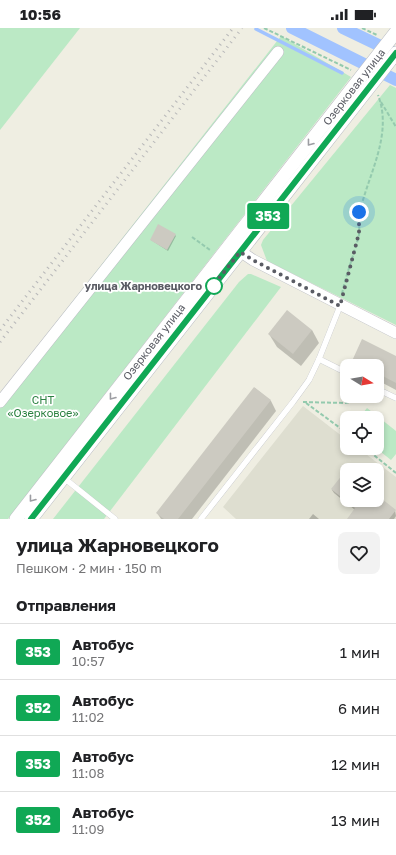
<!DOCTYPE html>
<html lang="ru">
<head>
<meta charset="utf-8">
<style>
  :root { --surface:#fff; --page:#f2f2f2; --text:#202124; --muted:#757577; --line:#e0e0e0 }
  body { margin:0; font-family:"Golos Text",sans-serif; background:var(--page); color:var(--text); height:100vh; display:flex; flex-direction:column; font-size:15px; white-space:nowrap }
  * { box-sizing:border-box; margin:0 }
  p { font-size:13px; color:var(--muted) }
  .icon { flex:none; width:22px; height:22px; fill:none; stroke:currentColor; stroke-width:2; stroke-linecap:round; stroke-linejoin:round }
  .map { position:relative; height:491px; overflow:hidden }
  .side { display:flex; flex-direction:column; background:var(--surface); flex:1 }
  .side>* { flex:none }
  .badge { padding:0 8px; border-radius:3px; font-size:14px; line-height:26px }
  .needle { width:26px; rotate:101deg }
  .fabs { position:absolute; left:340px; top:331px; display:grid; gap:8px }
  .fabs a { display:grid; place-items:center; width:44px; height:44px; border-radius:8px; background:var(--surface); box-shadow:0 2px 6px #0003; font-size:20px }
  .you { position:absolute; width:20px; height:20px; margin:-10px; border:3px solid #fff; border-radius:50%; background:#1a73e8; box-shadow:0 0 0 6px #1a73e833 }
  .map>.badge { position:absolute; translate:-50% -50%; box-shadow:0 0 0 2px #fff }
  h2 { padding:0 16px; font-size:15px; line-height:36px }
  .round { display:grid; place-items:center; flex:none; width:42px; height:42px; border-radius:8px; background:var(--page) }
  .headline { display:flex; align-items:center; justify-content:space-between; height:68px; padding:0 16px }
  h1 { font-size:19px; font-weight:700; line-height:30px }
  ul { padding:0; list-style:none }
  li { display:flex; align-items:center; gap:12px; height:56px; padding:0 16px; border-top:1px solid var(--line) }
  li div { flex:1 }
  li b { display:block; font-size:15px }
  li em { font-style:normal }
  li .badge { min-width:44px; font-weight:700; text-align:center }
  .status { display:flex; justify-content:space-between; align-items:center; height:28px; padding:0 20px; background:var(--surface); direction:ltr }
  .status svg { height:11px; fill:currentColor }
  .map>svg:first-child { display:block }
  .education { fill:#deded0; fill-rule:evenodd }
  .green { fill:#bbe9c5 }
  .shadow { fill:#0003 }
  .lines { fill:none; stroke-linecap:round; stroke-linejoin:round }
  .stream { stroke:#a1c3ff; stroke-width:3.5 }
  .canal { stroke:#a1c3ff; stroke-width:12 }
  .building { fill:#cccac1 }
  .service-casing { stroke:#bcbec4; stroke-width:6 }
  .minor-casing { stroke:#bcbec4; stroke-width:12 }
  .tertiary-casing { stroke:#bcbec4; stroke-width:14 }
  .path { stroke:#94caae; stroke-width:2; stroke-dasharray:4 2; stroke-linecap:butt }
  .service { stroke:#fff; stroke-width:5.5 }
  .minor { stroke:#fff; stroke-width:11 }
  .tertiary { stroke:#fff; stroke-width:13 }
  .rail { stroke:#b8b8b9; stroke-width:3; stroke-dasharray:1 5; stroke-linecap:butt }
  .oneway { stroke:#9c9da2 }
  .line-casing { stroke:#fff; stroke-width:9 }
  .line { stroke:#10a855; stroke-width:6 }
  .walk { stroke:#5a5c64; stroke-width:4; stroke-dasharray:0 7.2 }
  .stop-dot { fill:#fff; stroke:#10a855; stroke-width:2 }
  .labels { text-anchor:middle; stroke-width:3.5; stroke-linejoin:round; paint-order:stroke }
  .street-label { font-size:11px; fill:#5a5c64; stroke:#fff }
  .stop-label { font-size:11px; font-weight:bold; fill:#5a5c64; stroke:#fff; text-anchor:end }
  .park-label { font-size:11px; fill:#2c8242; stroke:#fff }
</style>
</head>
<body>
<div class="status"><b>10:56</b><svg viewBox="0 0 49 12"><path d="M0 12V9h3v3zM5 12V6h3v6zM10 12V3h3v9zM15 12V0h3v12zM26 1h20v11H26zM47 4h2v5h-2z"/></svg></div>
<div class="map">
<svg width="396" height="491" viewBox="0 0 396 491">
  <rect width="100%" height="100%" fill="#efeee2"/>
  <!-- education -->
  <path class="education" d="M303 378 347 412V420H358L396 449V491H236L223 479ZM347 442H377V472H347Z"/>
  <!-- green -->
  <g class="green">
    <path d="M0 0H80L0 102Z"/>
    <path d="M281 8 351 49 8 491H0V366Z"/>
    <path d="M390 57 396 60V297L267 233 261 217 263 212Z"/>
    <path d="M248 246H251L281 259 104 491H53L239 254Z"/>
    <path d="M367 380 396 403V426L391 432 376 420 377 390H359Z"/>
  </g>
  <!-- shadow -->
  <g class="shadow">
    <path d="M175 207 176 208 168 223 151 212Z"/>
    <path d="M312 302 319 315 301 338 277 319 269 306Z"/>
    <path d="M396 329V362L377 352V338H356L353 333Z"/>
    <path d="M255 360 271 373 276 383 192 491H161L157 485Z"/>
    <path d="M347 445V472H377V468L395 483 396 488 394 491H348L355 482 334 465 332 462Z"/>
    <path d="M313 486 319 491H309Z"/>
  </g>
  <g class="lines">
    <!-- stream -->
    <path class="stream" d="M256 1 342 45"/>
    <!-- canal -->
    <g class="canal">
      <path d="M292 0 396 52"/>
      <path d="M343 0 393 24"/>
    </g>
  </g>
  <!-- building -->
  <g class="building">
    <path d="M158 196 176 206 167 222 150 212Z"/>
    <path d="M287 282 312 302 293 326 268 306Z"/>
    <path d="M362 311 396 328V355L377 345V338H362L352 333Z"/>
    <path d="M254 359 271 372 178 491H164L156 485Z"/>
    <path d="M347 441V472H377V467L396 482 389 491H347L355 480 331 461Z"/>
  </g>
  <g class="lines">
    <!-- service casing -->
    <g class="service-casing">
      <g id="service">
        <path d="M340 278 319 331 347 345"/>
        <path d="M377 361 396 370"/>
        <path d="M64 450 115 491"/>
        <path d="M201 491 293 374 309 352 319 331"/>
      </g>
    </g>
    <!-- minor casing -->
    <g class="minor-casing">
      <g id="minor">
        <path d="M234 219 253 232 396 305"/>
        <path d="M0 374 278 24"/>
      </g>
    </g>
    <!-- tertiary casing -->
    <g class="tertiary-casing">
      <g id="tertiary">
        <path d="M16 491 396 4"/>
        <path d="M31 491 396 25"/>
      </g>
    </g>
    <!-- path -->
    <g class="path">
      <path d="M264 0 351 42"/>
      <path d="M362 0 377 7"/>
      <path d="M381 74 396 99"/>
      <path d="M192 209 210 222"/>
      <path d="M342 266C346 246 354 227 359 207 360 199 358 190 360 183 369 145 393 106 378 67"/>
      <path d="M303 374 345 375 376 370"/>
      <path d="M306 375 347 405"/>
      <path d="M365 420 396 445"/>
    </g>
    <!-- service -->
    <use href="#service" class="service"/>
    <!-- minor -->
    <use href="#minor" class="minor"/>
    <!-- tertiary -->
    <use href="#tertiary" class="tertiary"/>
    <!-- rail -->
    <g class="rail">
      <path d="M0 302 233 0"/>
      <path d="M0 314 242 0"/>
    </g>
  </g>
  <!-- one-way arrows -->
  <defs><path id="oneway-chevron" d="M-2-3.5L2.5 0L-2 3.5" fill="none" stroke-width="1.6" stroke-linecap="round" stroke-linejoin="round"/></defs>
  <g class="oneway">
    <use href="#oneway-chevron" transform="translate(310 115) rotate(128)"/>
    <use href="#oneway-chevron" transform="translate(112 369) rotate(128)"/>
    <use href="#oneway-chevron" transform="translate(32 471) rotate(128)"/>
  </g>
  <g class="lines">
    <!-- line casing -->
    <g class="line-casing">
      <path id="line" d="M31 491 396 25"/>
    </g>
    <!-- line -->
    <use href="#line" class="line"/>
    <!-- walk -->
    <path class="walk" d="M214 258 212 259 240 224 253 232 340 278 359 205V184"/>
  </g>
  <!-- markers -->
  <circle class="stop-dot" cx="214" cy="258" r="8"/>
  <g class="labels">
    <!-- street labels -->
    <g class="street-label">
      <text transform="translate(354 59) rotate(-52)" y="4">Озерковая улица</text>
      <text transform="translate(154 314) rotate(-52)" y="4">Озерковая улица</text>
    </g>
    <!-- stop labels -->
    <g class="stop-label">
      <text x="202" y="262">улица Жарновецкого</text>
    </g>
    <!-- park labels -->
    <g class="park-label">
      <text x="43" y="376">СНТ<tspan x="43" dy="13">«Озерковое»</tspan></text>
    </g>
  </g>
</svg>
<div class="fabs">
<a><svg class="needle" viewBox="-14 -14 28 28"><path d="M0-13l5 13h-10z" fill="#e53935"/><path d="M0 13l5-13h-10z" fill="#757577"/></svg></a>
<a><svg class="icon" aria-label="locate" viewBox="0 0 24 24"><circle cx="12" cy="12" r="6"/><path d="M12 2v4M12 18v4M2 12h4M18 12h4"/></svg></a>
<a><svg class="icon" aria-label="layers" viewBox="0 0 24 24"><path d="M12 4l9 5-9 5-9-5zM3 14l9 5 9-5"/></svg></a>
</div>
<div class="you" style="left:359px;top:184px"></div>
<b class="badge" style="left:268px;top:188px;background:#10a855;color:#fff">353</b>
</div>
<section class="side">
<div class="headline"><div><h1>улица Жарновецкого</h1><p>Пешком · 2 мин · 150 m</p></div><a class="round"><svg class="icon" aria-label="heart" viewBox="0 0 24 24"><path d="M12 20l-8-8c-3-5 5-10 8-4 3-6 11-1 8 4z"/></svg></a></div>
<h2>Отправления</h2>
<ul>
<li><span class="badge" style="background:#10a855;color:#fff">353</span><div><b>Автобус</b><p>10:57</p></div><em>1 мин</em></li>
<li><span class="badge" style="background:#10a855;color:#fff">352</span><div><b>Автобус</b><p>11:02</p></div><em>6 мин</em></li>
<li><span class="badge" style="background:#10a855;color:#fff">353</span><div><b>Автобус</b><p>11:08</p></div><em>12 мин</em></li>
<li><span class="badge" style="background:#10a855;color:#fff">352</span><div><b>Автобус</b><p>11:09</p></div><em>13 мин</em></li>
</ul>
</section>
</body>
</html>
